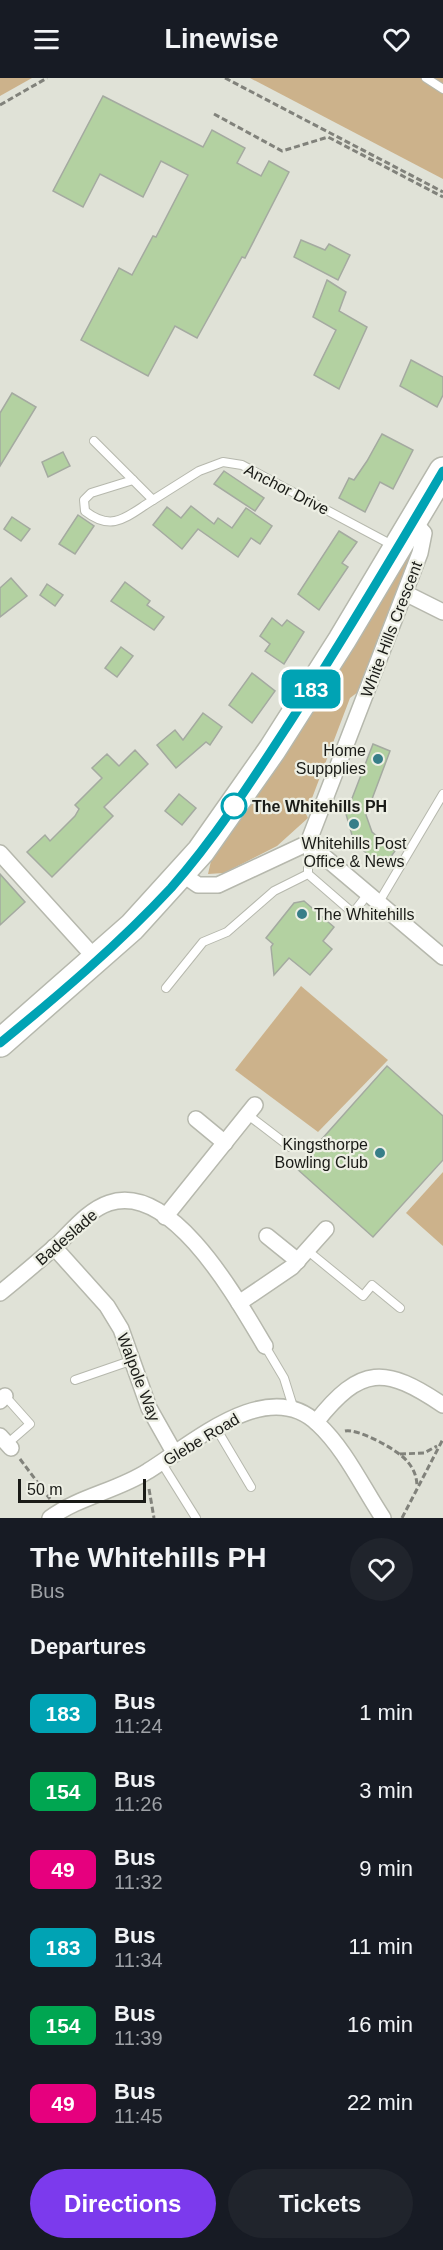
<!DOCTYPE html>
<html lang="en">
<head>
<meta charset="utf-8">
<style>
  :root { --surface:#171b24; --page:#20242c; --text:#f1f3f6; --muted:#9ea1a6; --accent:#7c3aed }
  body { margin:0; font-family:Helvetica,sans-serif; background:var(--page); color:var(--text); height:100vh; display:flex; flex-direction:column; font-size:22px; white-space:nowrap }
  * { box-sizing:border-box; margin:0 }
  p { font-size:20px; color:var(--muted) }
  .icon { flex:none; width:33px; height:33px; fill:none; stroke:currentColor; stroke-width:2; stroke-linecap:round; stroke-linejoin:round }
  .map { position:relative; height:1440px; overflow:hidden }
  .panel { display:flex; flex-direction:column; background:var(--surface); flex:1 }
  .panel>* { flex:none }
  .badge { padding:0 12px; border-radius:9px; font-size:21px; line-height:39px }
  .scale { position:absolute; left:18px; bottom:15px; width:128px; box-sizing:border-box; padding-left:6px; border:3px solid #1a1b17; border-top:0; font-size:16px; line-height:21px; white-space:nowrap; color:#1a1b17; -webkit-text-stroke:4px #edefe4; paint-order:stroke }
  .map>.badge { position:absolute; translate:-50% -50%; box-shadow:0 0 0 3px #fff }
  h2 { padding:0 30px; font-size:22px; line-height:54px }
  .round { display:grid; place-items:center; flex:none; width:63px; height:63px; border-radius:32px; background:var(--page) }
  .overview { display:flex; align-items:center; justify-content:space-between; height:102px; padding:0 30px }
  h1 { font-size:28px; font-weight:700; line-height:45px }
  .cta { display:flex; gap:12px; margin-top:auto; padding:12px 30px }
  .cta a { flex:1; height:69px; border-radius:36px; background:var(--accent); color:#fff; font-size:24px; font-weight:700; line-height:69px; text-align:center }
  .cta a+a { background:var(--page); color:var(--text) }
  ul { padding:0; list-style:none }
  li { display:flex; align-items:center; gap:18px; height:78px; padding:0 30px }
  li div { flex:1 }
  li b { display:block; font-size:22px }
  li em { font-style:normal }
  li .badge { min-width:66px; font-weight:700; text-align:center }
  header { display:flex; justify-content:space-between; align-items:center; height:78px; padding:0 30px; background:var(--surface); font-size:27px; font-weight:700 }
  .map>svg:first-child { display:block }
  .green { fill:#ccb28b }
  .building { fill:#b3d1a1; stroke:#a4aaa0; stroke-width:1.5 }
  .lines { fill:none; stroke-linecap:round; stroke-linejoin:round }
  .lane-casing { stroke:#b6b8ad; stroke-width:10 }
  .street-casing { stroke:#b6b8ad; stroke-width:18 }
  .highway-casing { stroke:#b6b8ad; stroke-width:30 }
  .path { stroke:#81827b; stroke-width:3; stroke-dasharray:6 3; stroke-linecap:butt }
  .lane { stroke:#fff; stroke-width:8 }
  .street { stroke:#fff; stroke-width:15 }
  .highway { stroke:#fff; stroke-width:27 }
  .line-casing { stroke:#fff; stroke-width:14 }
  .line { stroke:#00a3b4; stroke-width:9 }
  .poi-dot { fill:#377e88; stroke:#edefe4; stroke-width:2 }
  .stop-dot { fill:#fff; stroke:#00a3b4; stroke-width:3 }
  .labels { text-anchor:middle; stroke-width:4.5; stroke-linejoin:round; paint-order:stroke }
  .street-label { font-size:16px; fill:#1a1b17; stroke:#edefe4 }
  .poi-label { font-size:16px; fill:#1a1b17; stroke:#edefe4; text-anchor:end }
  .stop-label { font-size:16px; font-weight:bold; fill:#1a1b17; stroke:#edefe4; text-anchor:start }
</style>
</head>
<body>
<header><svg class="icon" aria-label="menu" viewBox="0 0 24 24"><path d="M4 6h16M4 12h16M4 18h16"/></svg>Linewise<svg class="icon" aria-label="heart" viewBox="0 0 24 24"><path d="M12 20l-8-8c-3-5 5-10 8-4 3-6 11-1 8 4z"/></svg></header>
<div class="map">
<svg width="443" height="1440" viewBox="0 0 443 1440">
  <rect width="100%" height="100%" fill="#e0e2d7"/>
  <!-- green -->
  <g class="green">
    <path d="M0 0H32L0 18Z"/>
    <path d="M250 0H443V101Z"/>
    <path d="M407 476 410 478 358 614 350 620 306 736 308 740 277 768 224 795 208 796 211 783 313 630Z"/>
    <path d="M301 908 388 982 318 1054 235 992Z"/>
    <path d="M443 1094V1168L406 1135Z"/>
  </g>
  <!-- building -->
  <g class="building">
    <path d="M103 18 203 69 212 52 245 70 237 85 261 98 269 83 289 94 245 180 242 179 197 260 175 248 148 298 81 262 119 190 132 197 153 158 156 159 188 97 161 83 143 119 100 96 83 129 53 113Z"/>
    <path d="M301 162 325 172 329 166 350 177 338 202 294 179Z"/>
    <path d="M327 202 346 214 339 233 367 249 339 311 314 297 336 252 313 239Z"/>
    <path d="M411 282 443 299V317L437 329 400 308Z"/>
    <path d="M12 315 36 329 0 388V335Z"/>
    <path d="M382 356 413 372 393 411 380 404 365 434 339 420 349 400 354 402 367 383Z"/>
    <path d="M63 374 70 388 48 399 42 384Z"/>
    <path d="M224 393 264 420 255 433 214 406Z"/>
    <path d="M191 428 214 446 218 440 232 450 246 430 272 448 260 466 251 460 238 479 198 451 182 471 153 447 167 429 181 440Z"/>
    <path d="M78 437 94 448 75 476 59 466Z"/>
    <path d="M12 439 30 451 21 463 4 451Z"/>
    <path d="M339 453 357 464 342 485 348 489 319 532 298 516Z"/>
    <path d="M11 500 27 518 0 539V510Z"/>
    <path d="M125 504 150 523 147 527 164 539 154 552 111 523Z"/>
    <path d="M47 506 63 517 55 528 40 517Z"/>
    <path d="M272 540 282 548 287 542 304 554 284 586 265 573 270 566 260 558Z"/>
    <path d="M121 569 133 578 117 599 105 590Z"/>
    <path d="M252 595 275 613 252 645 229 627Z"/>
    <path d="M203 635 222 649 210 667 206 664 176 690 157 667 175 652 183 662Z"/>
    <path d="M373 666 390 673 366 737 372 754 395 773 383 790 354 764 346 736Z"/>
    <path d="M135 672 148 686 104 729 113 738 52 799 27 774 45 757 50 763 75 738 79 731 75 727 102 700 92 690 107 676 119 688Z"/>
    <path d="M179 716 196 730 182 747 165 733Z"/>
    <path d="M0 796 25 824 0 847Z"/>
    <path d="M304 823 334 849 323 863 332 871 310 897 289 880 274 897 271 869 273 866 266 860 294 825Z"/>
    <path d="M387 988 443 1038V1082L373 1159 296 1090Z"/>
  </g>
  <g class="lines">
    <!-- lane casing -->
    <g class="lane-casing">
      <g id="lane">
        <path d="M426 0 443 11"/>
        <path d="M94 363 153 422 199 393 223 384 242 387 394 468"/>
        <path d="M133 402 91 415 84 422 85 433C113 455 127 438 153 422"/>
        <path d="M308 796V766"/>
        <path d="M379 824 443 716"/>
        <path d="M166 910 203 864 227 854 274 813 308 796 353 835 368 816"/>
        <path d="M248 1037 290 1069"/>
        <path d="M308 1173 363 1218 372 1207 400 1230"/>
        <path d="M265 1268 284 1300 294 1332"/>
        <path d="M75 1302 133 1282"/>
        <path d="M5 1318 30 1346 7 1366"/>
        <path d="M216 1350 251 1409"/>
        <path d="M161 1384 196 1440"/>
      </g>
    </g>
    <!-- street casing -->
    <g class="street-casing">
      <g id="street">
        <path d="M405 515 443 534"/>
        <path d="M308 765 443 879"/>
        <path d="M0 775 97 882"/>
        <path d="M182 796 198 807H218L308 765 420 475 424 455 414 444"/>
        <path d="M196 1041 225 1065"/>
        <path d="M165 1139 255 1027"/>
        <path d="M267 1158 298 1183"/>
        <path d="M54 1169 107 1228 121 1251 149 1330 175 1376"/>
        <path d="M0 1215C19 1200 37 1184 56 1168 72 1153 88 1132 109 1125 173 1103 239 1225 265 1268"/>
        <path d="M239 1225 292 1189 326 1151"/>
        <path d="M0 1323 5 1318"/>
        <path d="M316 1344C361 1287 385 1288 443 1327"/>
        <path d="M0 1358 11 1370"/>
        <path d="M50 1440C80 1418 117 1413 148 1393 192 1366 268 1297 318 1346 345 1371 363 1410 383 1440"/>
      </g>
    </g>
    <!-- highway casing -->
    <g class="highway-casing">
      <path id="highway" d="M0 965 132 849 201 773 272 672 342 562 443 393"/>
    </g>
    <!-- path -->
    <g class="path">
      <path d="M225 0 443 114"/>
      <path d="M0 27 47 0"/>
      <path d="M214 36 282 73 328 59 443 119"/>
      <path d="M345 1353C358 1350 398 1372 407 1383 414 1391 417 1399 417 1409"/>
      <path d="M400 1376 424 1375 437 1368"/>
      <path d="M20 1381 50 1421"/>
      <path d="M149 1411 154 1440"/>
      <path d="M402 1440 443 1361"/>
    </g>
    <!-- lane -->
    <use href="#lane" class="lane"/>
    <!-- street -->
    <use href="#street" class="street"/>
    <!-- highway -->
    <use href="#highway" class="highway"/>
  </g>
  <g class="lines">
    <!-- line casing -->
    <g class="line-casing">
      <path id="line" d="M0 965C59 917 119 866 171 810 216 759 253 701 290 644 343 562 393 478 443 393"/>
    </g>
    <!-- line -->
    <use href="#line" class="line"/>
  </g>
  <!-- markers -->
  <g class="poi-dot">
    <circle cx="378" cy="681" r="6"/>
    <circle cx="354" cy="746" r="6"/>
    <circle cx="302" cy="836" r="6"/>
    <circle cx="380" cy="1075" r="6"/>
  </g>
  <circle class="stop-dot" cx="234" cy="728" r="12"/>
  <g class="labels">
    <!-- street labels -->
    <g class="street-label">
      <text transform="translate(287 411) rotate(27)" y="6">Anchor Drive</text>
      <text transform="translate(391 551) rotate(-69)" y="6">White Hills Crescent</text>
      <text transform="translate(66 1159) rotate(-41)" y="6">Badeslade</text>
      <text transform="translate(139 1299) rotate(69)" y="6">Walpole Way</text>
      <text transform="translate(201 1361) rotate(-31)" y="6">Glebe Road</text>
    </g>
    <!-- poi labels -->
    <g class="poi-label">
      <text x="366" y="678">Home<tspan x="366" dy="18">Suppplies</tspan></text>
      <text x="354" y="771" text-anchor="middle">Whitehills Post<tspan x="354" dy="18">Office &amp; News</tspan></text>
      <text x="314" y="842" text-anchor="start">The Whitehills</text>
      <text x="368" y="1072">Kingsthorpe<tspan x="368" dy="18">Bowling Club</tspan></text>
    </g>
    <!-- stop labels -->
    <g class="stop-label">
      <text x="252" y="734">The Whitehills PH</text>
    </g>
  </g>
</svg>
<div class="scale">50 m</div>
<b class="badge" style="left:311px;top:611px;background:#00a3b4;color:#fff">183</b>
</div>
<section class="panel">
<div class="overview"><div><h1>The Whitehills PH</h1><p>Bus</p></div><a class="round"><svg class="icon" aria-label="heart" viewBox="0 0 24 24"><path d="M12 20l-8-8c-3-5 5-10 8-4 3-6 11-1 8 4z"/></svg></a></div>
<h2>Departures</h2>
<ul>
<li><span class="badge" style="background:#00a3b4;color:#fff">183</span><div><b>Bus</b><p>11:24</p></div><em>1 min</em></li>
<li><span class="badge" style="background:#00a651;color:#fff">154</span><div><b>Bus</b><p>11:26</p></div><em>3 min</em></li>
<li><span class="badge" style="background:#e6007e;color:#fff">49</span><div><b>Bus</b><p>11:32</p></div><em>9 min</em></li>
<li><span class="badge" style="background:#00a3b4;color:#fff">183</span><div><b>Bus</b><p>11:34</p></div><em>11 min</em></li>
<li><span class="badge" style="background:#00a651;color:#fff">154</span><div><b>Bus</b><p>11:39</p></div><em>16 min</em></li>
<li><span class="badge" style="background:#e6007e;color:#fff">49</span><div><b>Bus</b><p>11:45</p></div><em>22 min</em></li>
</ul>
<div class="cta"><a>Directions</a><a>Tickets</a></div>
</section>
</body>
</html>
